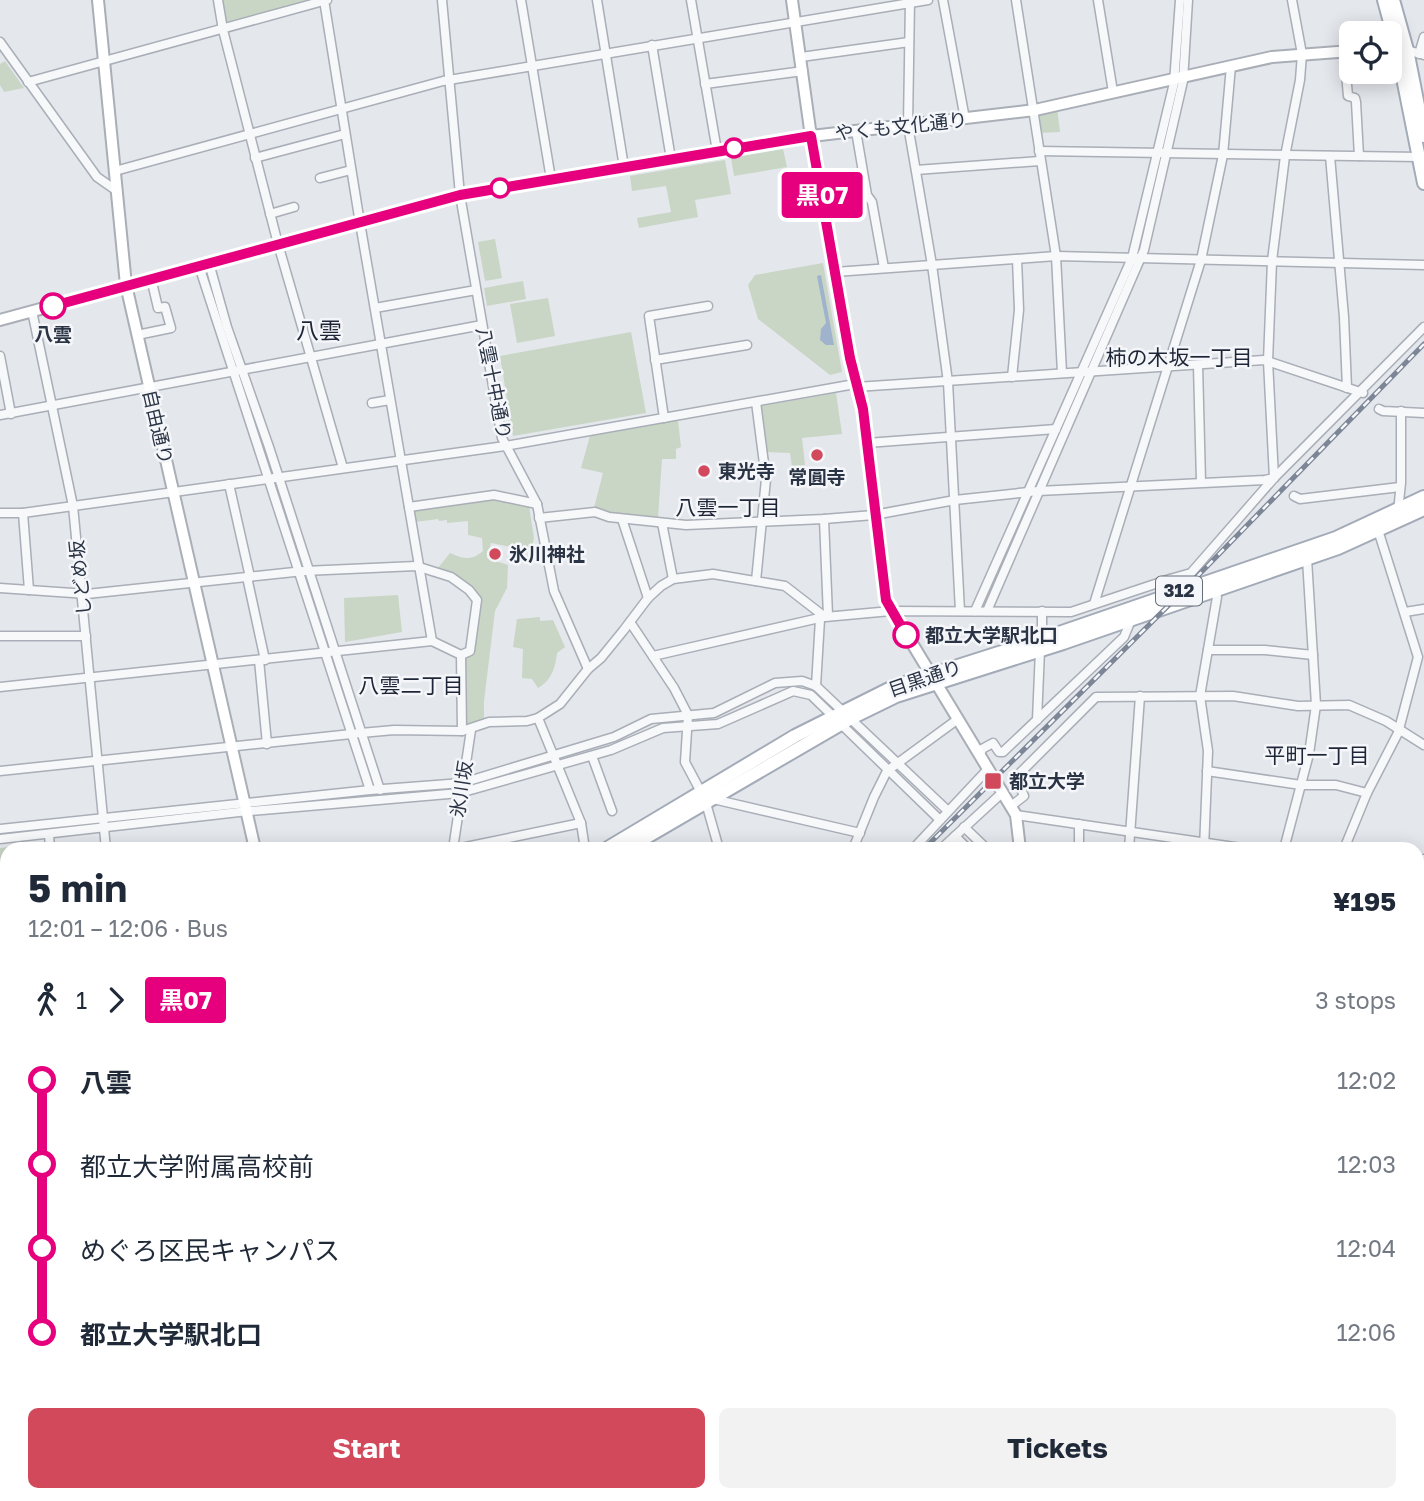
<!DOCTYPE html>
<html lang="en">
<head>
<meta charset="utf-8">
<style>
  :root { --surface:#fff; --page:#f2f2f3; --text:#1f2937; --muted:#747a83; --accent:#d1495b }
  body { margin:0; font-family:"Golos Text","Noto Sans JP",sans-serif; background:var(--page); color:var(--text); height:100vh; display:flex; flex-direction:column; font-size:26px; white-space:nowrap }
  * { box-sizing:border-box; margin:0 }
  p { font-size:23px; color:var(--muted) }
  .icon { flex:none; width:38px; height:38px; fill:none; stroke:currentColor; stroke-width:2; stroke-linecap:round; stroke-linejoin:round }
  .map { position:relative; flex:1; overflow:hidden }
  .side { position:absolute; left:0px; top:842px; width:1424px; height:660px; display:flex; flex-direction:column; background:var(--surface); border-radius:21px 21px 0 0; box-shadow:0 4px 18px #0003 }
  .side>* { flex:none }
  .badge { padding:0 14px; border-radius:5px; font-size:24px; line-height:46px }
  .buttons { position:absolute; left:1339px; top:21px; display:grid; gap:14px }
  .buttons a { display:grid; place-items:center; width:63px; height:63px; border-radius:10px; background:var(--surface); box-shadow:0 4px 18px #0003; font-size:35px }
  .map>.badge { position:absolute; translate:-50% -50%; box-shadow:0 0 0 4px #fff }
  .legs { display:flex; align-items:center; gap:10px; height:77px; padding:0 28px; font-size:23px }
  .legs p { margin-inline-start:auto }
  .head { display:flex; align-items:center; justify-content:space-between; height:119px; padding:0 28px }
  h1 { font-size:38px; font-weight:700; line-height:52px }
  .action { display:flex; gap:14px; margin-top:auto; padding:14px 28px }
  .action a { flex:1; height:80px; border-radius:10px; background:var(--accent); color:#fff; font-size:28px; font-weight:700; line-height:80px; text-align:center }
  .action a+a { background:var(--page); color:var(--text) }
  ul { padding:0 28px; list-style:none }
  li { display:flex; align-items:center; gap:24px; height:84px; font-size:26px }
  li i { display:grid; place-items:center; width:10px; height:100%; margin:0 9px; background:currentColor }
  li i::after { content:''; width:18px; height:18px; margin:-9px; border:5px solid; border-radius:50%; background:var(--surface) }
  li p { margin-inline-start:auto }
  li:first-child i { background:linear-gradient(#0000 50%,currentColor 0) }
  li:last-child i { background:linear-gradient(currentColor 50%,#0000 0) }
  .map>svg:first-child { display:block }
  .green { fill:#c9d6c5 }
  .water { fill:#9fb4cc }
  .lines { fill:none; stroke-linecap:round; stroke-linejoin:round }
  .street-casing { stroke:#a9aeb7; stroke-width:11 }
  .secondary-casing { stroke:#a9aeb7; stroke-width:14 }
  .primary-casing { stroke:#a3abb8; stroke-width:16 }
  .street { stroke:#f7f8fa; stroke-width:8 }
  .secondary { stroke:#fff; stroke-width:10 }
  .primary { stroke:#fff; stroke-width:12 }
  .rail-casing { stroke:#7d8696; stroke-width:5 }
  .rail { stroke:#f4f6f9; stroke-width:2.5; stroke-dasharray:8; stroke-linecap:butt }
  .line-1-casing { stroke:#fff; stroke-width:16 }
  .line-1 { stroke:#e6007e; stroke-width:10 }
  .stop-1-dot { fill:#fff; stroke:#e6007e; stroke-width:3.5 }
  .poi-dot { fill:#d1495b; stroke:#f4f6f9; stroke-width:2.5 }
  .labels { text-anchor:middle; stroke-width:5; stroke-linejoin:round; paint-order:stroke }
  .shield { fill:#f4f6f9; stroke:#676e7b; stroke-width:2 }
  .shield-label { font-size:18px; font-weight:bold; fill:#2b3445 }
  .street-label { font-size:19px; fill:#2b3445; stroke:#f4f6f9 }
  .stop-label { font-size:19px; font-weight:bold; fill:#2b3445; stroke:#f4f6f9 }
  .poi-label { font-size:19px; font-weight:bold; fill:#2b3445; stroke:#f4f6f9; text-anchor:start }
  .neighbourhood-label { font-size:21px; fill:#1d2536; stroke:#f4f6f9 }
  .quarter-label { font-size:23px; fill:#1d2536; stroke:#f4f6f9 }
</style>
</head>
<body>
<div class="map">
<svg width="1424" height="1501" viewBox="0 0 1424 1501">
  <rect width="100%" height="100%" fill="#e4e7ec"/>
  <!-- green -->
  <g class="green">
    <path d="M220 0H317L228 24 224 22Z"/>
    <path d="M5 61 24 88 4 92 0 85V64Z"/>
    <path d="M1057 108 1060 132 1038 133 1036 112Z"/>
    <path d="M783 149 787 167 734 176 731 158Z"/>
    <path d="M725 160 731 194 695 200 698 217 639 228 637 218 671 212 666 186 632 191 630 176Z"/>
    <path d="M495 239 502 278 485 281 478 242Z"/>
    <path d="M823 263 842 372 830 375 758 319 748 285 755 275Z"/>
    <path d="M523 281 526 299 487 306 484 288Z"/>
    <path d="M548 298 555 336 517 343 510 304Z"/>
    <path d="M631 332 646 413 513 436 500 356Z"/>
    <path d="M836 393 842 434 802 438 805 465 792 467 790 453 765 452 760 406Z"/>
    <path d="M678 420 681 447 676 449V459H662L658 518 607 512 594 508 603 473 581 468 590 436Z"/>
    <path d="M1029 495H1034L985 606 980 607Z"/>
    <path d="M492 496 529 506 534 538 531 551 491 543 487 558 508 565 507 588 495 611 484 701V719L464 726V657L475 591 438 568 450 553C464 559 471 561 483 551L482 538 468 535V521L447 523V520L439 521 438 519 415 522 413 508Z"/>
    <path d="M398 595 402 632 345 642 344 598Z"/>
    <path d="M540 617V621L553 620 565 647 557 653C555 668 552 680 538 688L532 679 522 678 523 649 513 647 517 619Z"/>
    <path d="M31 845 32 849H7V898L0 899V848Z"/>
  </g>
  <!-- water -->
  <path class="water" d="M821 275 834 345H826L820 340 821 329 826 323 817 276Z"/>
  <g class="lines">
    <!-- street casing -->
    <g class="street-casing">
      <g id="street">
        <path d="M218 0 223 30 278 244 343 468"/>
        <path d="M324 0 359 217 432 641"/>
        <path d="M442 0 460 195 502 438 537 504 554 591 588 669"/>
        <path d="M521 0 551 179"/>
        <path d="M597 0 624 167"/>
        <path d="M691 0 717 151"/>
        <path d="M910 0 908 125 932 265 948 382 960 611"/>
        <path d="M943 0 965 119"/>
        <path d="M1016 0 1056 256 1062 373"/>
        <path d="M1098 0 1113 92"/>
        <path d="M0 42 97 177 117 191"/>
        <path d="M652 45 671 159"/>
        <path d="M1407 50 1424 55"/>
        <path d="M1344 51 1348 96 1355 98 1356 102 1359 156"/>
        <path d="M1419 54 1424 37"/>
        <path d="M801 57 909 42"/>
        <path d="M28 82 327 0"/>
        <path d="M705 84 803 71"/>
        <path d="M856 131 867 195 872 202 884 268"/>
        <path d="M1039 151 1419 157"/>
        <path d="M1330 156 1344 317 1347 388"/>
        <path d="M255 158 345 134"/>
        <path d="M916 170 1040 161"/>
        <path d="M115 171 443 81 928 0"/>
        <path d="M320 178 351 170"/>
        <path d="M270 214 294 207"/>
        <path d="M209 263 227 327 269 447 380 790"/>
        <path d="M199 266 370 790"/>
        <path d="M835 272 1056 256 1424 265"/>
        <path d="M375 308 476 290"/>
        <path d="M32 311 73 506 106 849"/>
        <path d="M137 335 171 328 165 307 158 308 151 278"/>
        <path d="M0 356 11 414"/>
        <path d="M655 360 747 345"/>
        <path d="M1198 365 1201 482"/>
        <path d="M1012 377 1019 310 1017 259"/>
        <path d="M856 387 1264 360 1363 393"/>
        <path d="M372 403 390 400"/>
        <path d="M1379 409 1383 411 1424 413"/>
        <path d="M0 415 482 325"/>
        <path d="M664 418 649 316 708 306"/>
        <path d="M867 443 1056 429"/>
        <path d="M229 484 250 577"/>
        <path d="M1294 496 1300 499 1400 487"/>
        <path d="M409 507 494 495 537 504"/>
        <path d="M1398 511 1401 483V411"/>
        <path d="M0 513H23"/>
        <path d="M539 518 595 512 609 517 686 525 824 519 874 515 955 500 1038 491 1265 480 1274 478 1268 361 1272 261 1285 156 1300 80 1302 54 1292 0"/>
        <path d="M622 519 648 598"/>
        <path d="M662 523 673 579"/>
        <path d="M247 577 265 660"/>
        <path d="M756 581 766 479 756 402"/>
        <path d="M0 588 87 594 304 571 416 566 451 577 469 590 477 600 470 651 461 655"/>
        <path d="M29 590 23 513 505 446 855 384"/>
        <path d="M1174 593 1170 579 1191 573 1274 478 1424 327"/>
        <path d="M1094 604 1201 260 1223 155 1231 66"/>
        <path d="M975 611 1132 258 1174 83 1180 0"/>
        <path d="M987 611 1144 250 1183 81 1188 0"/>
        <path d="M1405 612 1424 609"/>
        <path d="M630 622 674 688 688 715 685 762 701 792"/>
        <path d="M0 636H86"/>
        <path d="M1042 639V611"/>
        <path d="M1208 650H1265L1313 655"/>
        <path d="M653 656 828 616 824 519"/>
        <path d="M259 660 267 744"/>
        <path d="M816 686 820 619"/>
        <path d="M0 687 432 641 461 655 462 731"/>
        <path d="M538 718 581 823 585 849"/>
        <path d="M1037 720 1040 650"/>
        <path d="M980 755 982 749 993 743 999 752H1003L1124 637 1131 620"/>
        <path d="M592 756 612 811"/>
        <path d="M0 771 361 733 394 730 462 731 489 722 527 721 538 718 560 704 588 669 601 658 623 631 648 598 661 586 673 579 713 574 785 586 825 617 891 611 1071 612 1170 579"/>
        <path d="M1207 771 1301 785H1336L1367 793"/>
        <path d="M713 799 860 833"/>
        <path d="M706 803 719 849"/>
        <path d="M1011 806 1024 796 1016 777 1096 697 1233 696 1298 706 1349 705 1386 721 1424 745"/>
        <path d="M1016 815 1248 849"/>
        <path d="M964 827 987 849"/>
        <path d="M0 829 370 790 462 783 614 737 651 719 714 713 775 683 802 681 816 686 948 811"/>
        <path d="M49 834 50 849"/>
        <path d="M955 836 968 849"/>
        <path d="M0 839 239 812 460 793 611 750 663 728 718 724 793 691 811 695 940 820"/>
        <path d="M453 849 471 730"/>
        <path d="M456 849 581 823"/>
        <path d="M853 849 874 797 887 771 958 719"/>
        <path d="M913 849 988 769"/>
        <path d="M941 849 1003 792"/>
        <path d="M1079 849V824"/>
        <path d="M1129 849 1140 696"/>
        <path d="M1204 849 1208 751 1200 696 1217 597 1214 590"/>
        <path d="M1284 849 1309 754 1316 705 1307 559"/>
        <path d="M1344 849 1367 793 1398 733 1418 657 1378 530"/>
        <path d="M1418 882 1424 859"/>
        <path d="M0 971 7 970"/>
        <path d="M1418 984 1424 1005"/>
        <path d="M1418 1040 1424 1007"/>
        <path d="M1418 1059 1424 1057"/>
        <path d="M1418 1117H1424"/>
        <path d="M1418 1176 1424 1182"/>
        <path d="M0 1191 7 1192"/>
        <path d="M0 1281 7 1247"/>
        <path d="M0 1289H7"/>
        <path d="M1418 1323 1424 1324"/>
        <path d="M0 1381 7 1382"/>
        <path d="M1418 1390 1424 1391"/>
        <path d="M770 1494 789 1501"/>
        <path d="M1200 1494V1501"/>
        <path d="M1208 1494 1209 1501"/>
        <path d="M1278 1494 1279 1501"/>
        <path d="M1405 1494 1406 1501"/>
        <path d="M1140 1496 1157 1494"/>
        <path d="M89 1501 91 1494"/>
        <path d="M329 1501 333 1494"/>
        <path d="M409 1501 410 1494"/>
        <path d="M473 1501 475 1494"/>
        <path d="M581 1501 582 1494"/>
        <path d="M666 1501 667 1494"/>
        <path d="M866 1501 867 1494"/>
        <path d="M970 1501V1494"/>
      </g>
    </g>
    <!-- secondary casing -->
    <g class="secondary-casing">
      <g id="secondary">
        <path d="M98 0 126 285 255 849"/>
        <path d="M792 0 812 144 850 358 863 409 887 602 1016 815 1020 849"/>
        <path d="M0 320 460 195 803 137 1035 110 1272 57 1351 51"/>
        <path d="M0 1467 7 1469"/>
        <path d="M126 1494 158 1501"/>
        <path d="M242 1501 243 1494"/>
        <path d="M775 1501 776 1494"/>
        <path d="M1064 1501 1065 1494"/>
      </g>
    </g>
    <!-- primary casing -->
    <g class="primary-casing">
      <g id="primary">
        <path d="M1384 0 1397 48 1424 183"/>
        <path d="M1393 0 1407 50 1424 136"/>
        <path d="M606 849 795 736 895 686 1030 643 1336 538 1424 497"/>
        <path d="M626 849 851 718 896 696 1063 643 1338 548 1424 509"/>
        <path d="M0 1086H7"/>
        <path d="M0 1096H7"/>
      </g>
    </g>
    <!-- street -->
    <use href="#street" class="street"/>
    <!-- secondary -->
    <use href="#secondary" class="secondary"/>
    <!-- primary -->
    <use href="#primary" class="primary"/>
    <!-- rail casing -->
    <g class="rail-casing">
      <g id="rail">
        <path d="M924 849 1183 591 1424 344"/>
        <path d="M342 1501 346 1494"/>
      </g>
    </g>
    <!-- rail -->
    <use href="#rail" class="rail"/>
  </g>
  <g class="lines">
    <!-- line-1 casing -->
    <g class="line-1-casing">
      <path id="line-1" d="M53 306 460 195 811 136 850 358 863 409 886 600 906 635"/>
    </g>
    <!-- line-1 -->
    <use href="#line-1" class="line-1"/>
  </g>
  <!-- markers -->
  <g class="stop-1-dot">
    <circle cx="734" cy="148" r="9"/>
    <circle cx="500" cy="188" r="9"/>
    <circle cx="53" cy="306" r="12"/>
    <circle cx="906" cy="635" r="12"/>
  </g>
  <g class="poi-dot">
    <circle cx="817" cy="455" r="7"/>
    <circle cx="704" cy="471" r="7"/>
    <circle cx="495" cy="554" r="7"/>
    <rect x="984" y="772" width="18" height="18" rx="3.5"/>
  </g>
  <g class="labels">
    <!-- shield labels -->
    <rect class="shield" x="1156" y="576.5" width="46" height="29" rx="5"/>
    <g class="shield-label">
      <text x="1179" y="597">312</text>
    </g>
    <!-- street labels -->
    <g class="street-label">
      <text transform="translate(901 126) rotate(-6)" y="7">やくも文化通り</text>
      <text transform="translate(494 383) rotate(79)" y="7">八雲十中通り</text>
      <text transform="translate(158 427) rotate(77)" y="7">自由通り</text>
      <text transform="translate(80 578) rotate(-96)" y="7">しどめ坂</text>
      <text transform="translate(925 678) rotate(-19)" y="7">目黒通り</text>
      <text transform="translate(461 789) rotate(-81)" y="7">氷川坂</text>
    </g>
    <!-- stop labels -->
    <g class="stop-label">
      <text x="53" y="341">八雲</text>
      <text x="925" y="642" text-anchor="start">都立大学駅北口</text>
    </g>
    <!-- poi labels -->
    <g class="poi-label">
      <text x="718" y="478">東光寺</text>
      <text x="817" y="484" text-anchor="middle">常圓寺</text>
      <text x="509" y="561">氷川神社</text>
      <text x="1009" y="788">都立大学</text>
    </g>
    <!-- neighbourhood labels -->
    <g class="neighbourhood-label">
      <text x="1179" y="365">柿の木坂一丁目</text>
      <text x="728" y="515">八雲一丁目</text>
      <text x="411" y="693">八雲二丁目</text>
      <text x="1317" y="763">平町一丁目</text>
    </g>
    <!-- quarter labels -->
    <g class="quarter-label">
      <text x="319" y="339">八雲</text>
    </g>
  </g>
</svg>
<div class="buttons">
<a><svg class="icon" aria-label="locate" viewBox="0 0 24 24"><circle cx="12" cy="12" r="6"/><path d="M12 2v4M12 18v4M2 12h4M18 12h4"/></svg></a>
</div>
<b class="badge" style="left:822px;top:195px;background:#e6007e;color:#fff">黒07</b>
<section class="side">
<div class="head"><div><h1>5 min</h1><p>12:01 – 12:06 · Bus</p></div><b>¥195</b></div>
<div class="legs"><svg class="icon" aria-label="walk" viewBox="0 0 24 24"><circle cx="13" cy="4" r="2"/><path d="M13 8l-2 6 4 7M11 14l-3 7M7 12l3-4h3l4 4"/></svg>1<svg class="icon" aria-label="forward" viewBox="0 0 24 24"><path d="M9 5l7 7-7 7"/></svg><b class="badge" style="background:#e6007e;color:#fff">黒07</b><p>3 stops</p></div>
<ul>
<li><i style="color:#e6007e"></i><b>八雲</b><p>12:02</p></li>
<li><i style="color:#e6007e"></i><span>都立大学附属高校前</span><p>12:03</p></li>
<li><i style="color:#e6007e"></i><span>めぐろ区民キャンパス</span><p>12:04</p></li>
<li><i style="color:#e6007e"></i><b>都立大学駅北口</b><p>12:06</p></li>
</ul>
<div class="action"><a>Start</a><a>Tickets</a></div>
</section>
</div>
</body>
</html>
